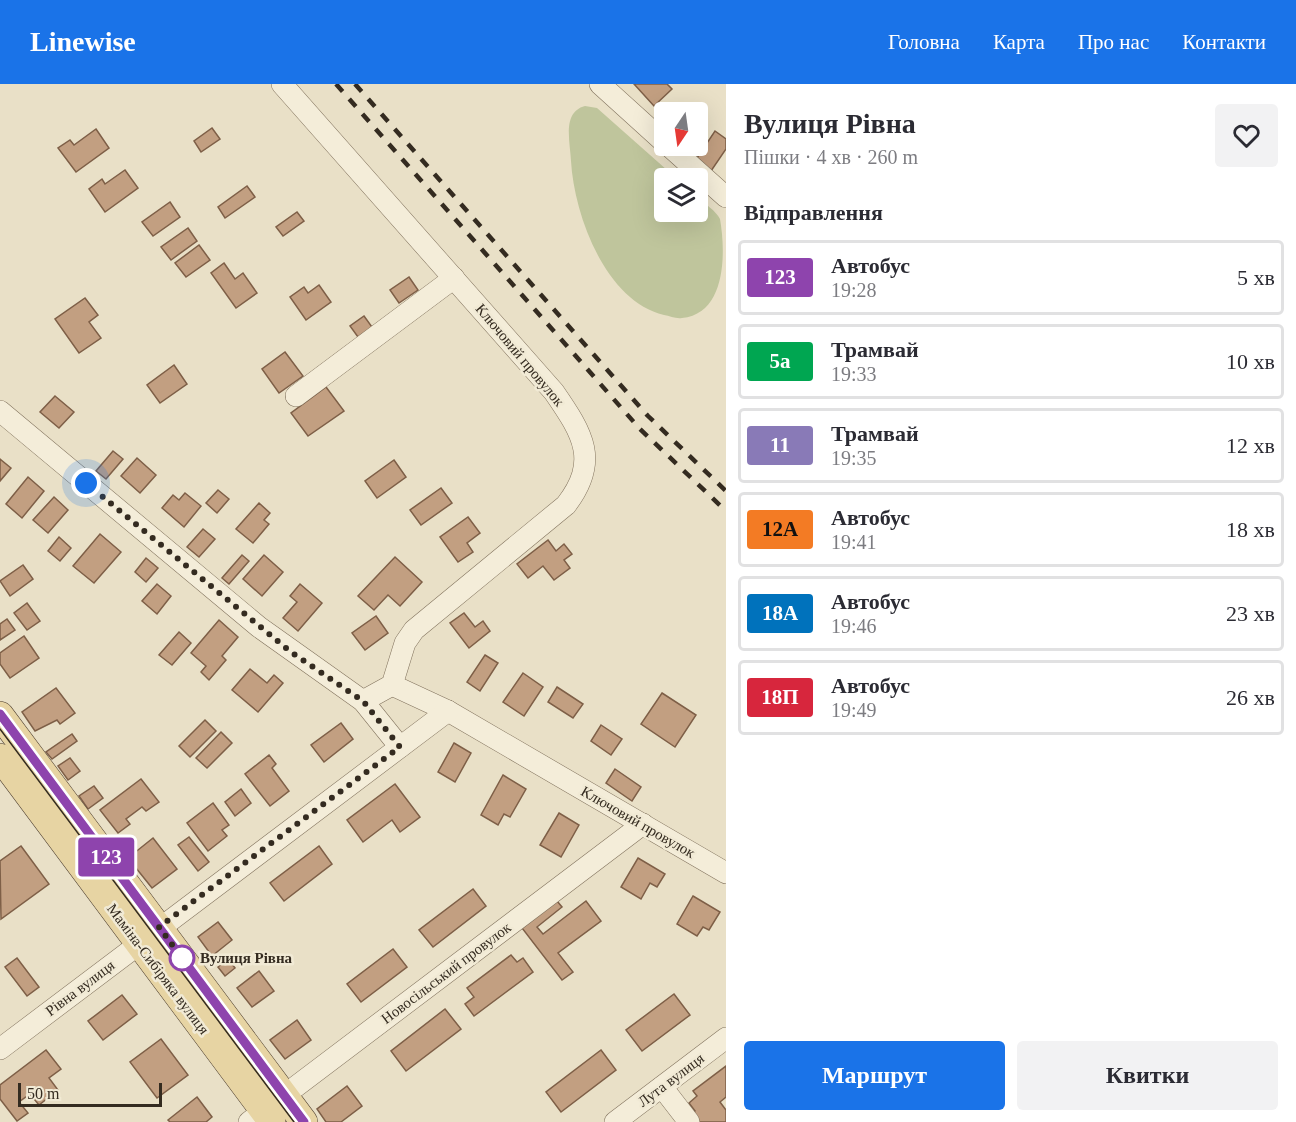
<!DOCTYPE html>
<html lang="uk">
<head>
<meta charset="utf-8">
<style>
  :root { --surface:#fff; --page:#f2f2f3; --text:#2b2b33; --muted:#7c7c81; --line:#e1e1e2; --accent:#1a73e8 }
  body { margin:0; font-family:"Times New Roman",serif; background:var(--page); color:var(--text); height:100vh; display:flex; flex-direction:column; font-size:22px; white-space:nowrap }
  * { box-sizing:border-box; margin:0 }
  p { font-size:20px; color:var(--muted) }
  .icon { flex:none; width:33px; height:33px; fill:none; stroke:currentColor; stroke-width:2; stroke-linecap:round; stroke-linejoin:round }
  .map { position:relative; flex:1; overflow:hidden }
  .sheet { display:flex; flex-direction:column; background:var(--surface); width:570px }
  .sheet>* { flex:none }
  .badge { padding:0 12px; border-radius:4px; font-size:21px; line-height:39px }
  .needle { width:39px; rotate:193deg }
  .fabs { position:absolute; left:654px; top:18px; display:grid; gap:12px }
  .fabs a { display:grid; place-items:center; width:54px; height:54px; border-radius:6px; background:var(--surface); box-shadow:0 6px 24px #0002; font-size:30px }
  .scale { position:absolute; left:18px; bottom:15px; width:144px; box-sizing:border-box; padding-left:6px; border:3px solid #342b20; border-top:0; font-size:16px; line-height:21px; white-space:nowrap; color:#342b20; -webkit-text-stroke:4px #f1ead5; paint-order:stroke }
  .you { position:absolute; width:30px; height:30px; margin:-15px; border:4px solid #fff; border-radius:50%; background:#1a73e8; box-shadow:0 0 0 9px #1a73e833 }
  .map>.badge { position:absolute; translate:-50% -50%; box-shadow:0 0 0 3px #fff }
  h2 { padding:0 18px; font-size:22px; line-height:54px }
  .round { display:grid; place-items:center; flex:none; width:63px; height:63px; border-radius:6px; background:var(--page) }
  .overview { display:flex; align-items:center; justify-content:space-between; height:102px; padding:0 18px }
  h1 { font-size:28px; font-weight:800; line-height:45px }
  .action { display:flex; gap:12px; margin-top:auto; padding:12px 18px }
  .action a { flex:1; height:69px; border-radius:6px; background:var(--accent); color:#fff; font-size:24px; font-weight:800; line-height:69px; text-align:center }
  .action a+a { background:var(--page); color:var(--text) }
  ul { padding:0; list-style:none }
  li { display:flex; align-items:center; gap:18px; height:75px; margin:0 12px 9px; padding:0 6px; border:3px solid var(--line); border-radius:6px }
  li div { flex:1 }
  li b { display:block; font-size:22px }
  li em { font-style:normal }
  li .badge { min-width:66px; font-weight:700; text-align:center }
  header { display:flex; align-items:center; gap:36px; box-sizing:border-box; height:84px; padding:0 30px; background:var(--accent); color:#fff }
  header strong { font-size:28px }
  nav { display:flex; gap:33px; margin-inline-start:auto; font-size:21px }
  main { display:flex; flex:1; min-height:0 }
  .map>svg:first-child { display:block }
  .green { fill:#bfc59c }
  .building { fill:#c29f81; stroke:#7e5f47; stroke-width:1.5 }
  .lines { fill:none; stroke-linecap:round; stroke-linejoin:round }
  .minor-casing { stroke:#82735e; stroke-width:22 }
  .major-casing { stroke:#504132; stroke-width:28 }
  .minor { stroke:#f4edd9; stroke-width:21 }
  .major { stroke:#e7d4a3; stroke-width:27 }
  .tram { stroke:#342b20; stroke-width:1.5 }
  .rail { stroke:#342b20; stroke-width:4.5; stroke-dasharray:10 10; stroke-linecap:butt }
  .line-casing { stroke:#fff; stroke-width:14 }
  .line { stroke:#8e44ad; stroke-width:9 }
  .walk { stroke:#342b20; stroke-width:6; stroke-dasharray:0 10.8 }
  .stop-dot { fill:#fff; stroke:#8e44ad; stroke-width:3 }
  .labels { text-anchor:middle; stroke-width:5; stroke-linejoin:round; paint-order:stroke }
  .street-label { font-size:15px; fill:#342b20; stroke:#f1ead5 }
  .stop-label { font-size:15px; font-weight:bold; fill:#342b20; stroke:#f1ead5; text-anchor:start }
</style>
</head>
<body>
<header>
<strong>Linewise</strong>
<nav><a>Головна</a><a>Карта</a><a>Про нас</a><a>Контакти</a></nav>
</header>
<main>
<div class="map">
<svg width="726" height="1038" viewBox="0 0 726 1038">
  <rect width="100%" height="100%" fill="#e9e0c7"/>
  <!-- green -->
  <path class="green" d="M585 22 597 24 676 94H664V128H698V113C705 120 716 127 720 135 726 169 726 230 682 234 676 235 670 232 664 231 605 217 574 130 571 77 570 57 562 28 585 22Z"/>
  <!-- building -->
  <g class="building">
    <path d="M634 0H667L672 5 654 22Z"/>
    <path d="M212 44 220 55 201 68 194 57Z"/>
    <path d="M96 45 109 64 76 88 58 64 70 56 74 61Z"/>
    <path d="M715 47 726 55V65L711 87 695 77Z"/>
    <path d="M125 86 138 104 105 128 89 105 102 95 105 100Z"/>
    <path d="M247 102 255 113 225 134 218 123Z"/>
    <path d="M170 118 180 133 153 152 142 138Z"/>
    <path d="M297 128 304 137 283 152 276 143Z"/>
    <path d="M188 144 197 157 171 176 161 163Z"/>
    <path d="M199 161 210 176 186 193 175 179Z"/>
    <path d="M224 179 235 195 243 189 257 209 236 224 211 189Z"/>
    <path d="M409 193 418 206 399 219 390 206Z"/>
    <path d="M319 201 331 218 306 236 290 213 304 203 308 209Z"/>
    <path d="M85 214 98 231 89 238 101 254 79 269 55 235Z"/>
    <path d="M364 232 372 243 358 253 350 242Z"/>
    <path d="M285 268 303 292 279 309 262 285Z"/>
    <path d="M174 281 187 300 160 319 147 301Z"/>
    <path d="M326 303 344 327 308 352 291 329Z"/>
    <path d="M55 312 74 328 59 344 40 328Z"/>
    <path d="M113 367 123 375 106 395 96 387Z"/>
    <path d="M137 374 156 391 140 409 121 392Z"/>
    <path d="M0 375 11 384 0 397Z"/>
    <path d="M394 376 406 393 377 414 365 397Z"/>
    <path d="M28 393 44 407 22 434 6 420Z"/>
    <path d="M441 404 452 419 421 441 410 426Z"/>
    <path d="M218 406 229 415 217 429 206 419Z"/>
    <path d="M185 409 201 422 184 443 162 424 173 411 179 416Z"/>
    <path d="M54 413 68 426 48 449 33 436Z"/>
    <path d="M259 419 270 429 264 436 269 440 253 459 236 445Z"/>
    <path d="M468 433 480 449 467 459 473 468 458 478 440 453Z"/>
    <path d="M203 445 215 455 199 473 187 463Z"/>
    <path d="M100 450 121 468 94 499 73 482Z"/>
    <path d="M59 453 71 464 60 477 48 467Z"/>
    <path d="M548 456 556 467 564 460 572 470 564 476 570 484 554 496 543 482 528 494 517 480Z"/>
    <path d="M242 471 249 477 229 500 222 494Z"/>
    <path d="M264 471 283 488 262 512 243 495Z"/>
    <path d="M395 473 422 498 400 522 388 511 374 526 358 512Z"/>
    <path d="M146 474 158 484 146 498 135 488Z"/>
    <path d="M23 481 33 495 10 512 0 497Z"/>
    <path d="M157 500 171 512 157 530 142 517Z"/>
    <path d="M300 500 322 519 298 547 283 534 297 518 290 512Z"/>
    <path d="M27 519 40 537 27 546 14 529Z"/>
    <path d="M464 529 475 543 483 537 490 547 469 564 450 539Z"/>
    <path d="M376 532 388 549 365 566 352 549Z"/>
    <path d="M7 535 15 546 0 556V540Z"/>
    <path d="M219 536 238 553 222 572 226 576 209 596 201 588 206 582 191 569Z"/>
    <path d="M179 548 191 559 172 581 159 571Z"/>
    <path d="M24 552 39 574 10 594 0 580V569Z"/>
    <path d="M485 571 498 579 480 607 467 598Z"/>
    <path d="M250 585 267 599 274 591 283 599 258 628 232 606Z"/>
    <path d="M523 589 543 603 524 632 503 618Z"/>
    <path d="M557 603 583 620 573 634 548 618Z"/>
    <path d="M56 604 75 629 60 640 57 636 35 647 22 628Z"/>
    <path d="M662 609 696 631 675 663 641 640Z"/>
    <path d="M205 636 216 647 190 673 179 662Z"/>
    <path d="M341 639 353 655 324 678 311 661Z"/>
    <path d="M601 641 622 655 611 671 591 657Z"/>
    <path d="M221 648 232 659 207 684 196 674Z"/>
    <path d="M72 650 77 657 52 675 46 668Z"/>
    <path d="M454 659 471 669 455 698 438 688Z"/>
    <path d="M269 671 276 680 272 684 289 707 270 722 245 690Z"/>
    <path d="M70 674 80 687 68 696 58 682Z"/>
    <path d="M615 685 641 703 632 717 606 699Z"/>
    <path d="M503 691 526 705 510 733 504 730 498 741 481 731Z"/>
    <path d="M141 695 159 718 146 727 142 723 126 735 130 740 118 749 100 726Z"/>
    <path d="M395 700 420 733 400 748 392 736 363 758 347 736Z"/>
    <path d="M94 702 103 714 88 725 79 712Z"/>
    <path d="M241 705 251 719 235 732 225 718Z"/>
    <path d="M213 719 229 741 222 746 227 752 208 767 187 739Z"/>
    <path d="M559 729 579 741 561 773 540 761Z"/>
    <path d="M189 753 209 778 198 787 178 761Z"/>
    <path d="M153 754 177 785 152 804 128 774Z"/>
    <path d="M21 762 49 800 1 835 0 777Z"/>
    <path d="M319 762 332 780 284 817 270 799Z"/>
    <path d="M638 774 665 790 657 803 650 799 641 815 621 803Z"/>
    <path d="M473 805 486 822 433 863 419 846Z"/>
    <path d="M693 812 720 828 709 846 703 843 697 852 677 840Z"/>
    <path d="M557 817 562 823 537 843 543 850 586 817 601 837 558 869 573 888 562 896 522 844Z"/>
    <path d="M218 838 232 856 212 872 198 853Z"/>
    <path d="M393 865 407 883 361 918 347 900Z"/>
    <path d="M511 871 517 878 523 874 533 888 474 932 465 920 474 913 467 904Z"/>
    <path d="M17 874 39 903 27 912 5 883Z"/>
    <path d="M228 875 235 884 225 892 218 883Z"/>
    <path d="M259 887 274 907 252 923 237 904Z"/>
    <path d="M674 910 690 931 642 967 626 946Z"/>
    <path d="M122 911 137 930 103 956 88 937Z"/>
    <path d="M445 925 461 945 406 987 391 967Z"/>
    <path d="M297 936 311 956 285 975 270 956Z"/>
    <path d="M161 955 188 991 157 1014 130 978Z"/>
    <path d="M46 966 61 985 49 994 58 1006 39 1021 30 1010 19 1018 28 1029 17 1037 0 1015V1001Z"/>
    <path d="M601 966 616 986 561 1028 546 1008Z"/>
    <path d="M726 982V1013L720 1018 726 1026V1038H698L692 1030 695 1027 689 1019 697 1012 693 1007Z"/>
    <path d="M347 1002 362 1022 341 1038H326L317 1025Z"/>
    <path d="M197 1013 212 1033 206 1038H170L168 1036Z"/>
  </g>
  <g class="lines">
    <!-- minor casing -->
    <g class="minor-casing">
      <g id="minor">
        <path d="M282 0 554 308C583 350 600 377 566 421L414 546 405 559 392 601 363 617"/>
        <path d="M600 0 664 58"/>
        <path d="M669 62 726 113"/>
        <path d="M296 312 454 194"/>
        <path d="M0 327 259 543 363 617 400 663"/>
        <path d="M392 601 448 627 726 789"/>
        <path d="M0 965 448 627"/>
        <path d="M662 1003 689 1038"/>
        <path d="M249 1038 643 740"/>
        <path d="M615 1038 726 954"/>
      </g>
    </g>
    <!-- major casing -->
    <g class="major-casing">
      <g id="major">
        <path d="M0 631 304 1038"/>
        <path d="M0 673 272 1038"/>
      </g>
    </g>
    <!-- minor -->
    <use href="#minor" class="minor"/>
    <!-- major -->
    <use href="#major" class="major"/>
    <!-- tram -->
    <path class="tram" d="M0 645 294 1038"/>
    <!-- rail -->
    <g class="rail">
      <path d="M336 0 640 345 726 427"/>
      <path d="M355 0 648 332 726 407"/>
    </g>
  </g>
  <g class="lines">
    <!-- line casing -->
    <g class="line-casing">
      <path id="line" d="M0 630 304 1038"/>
    </g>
    <!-- line -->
    <use href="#line" class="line"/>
    <!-- walk -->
    <path class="walk" d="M86 399 291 568 363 617 400 663 159 843 182 874"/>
  </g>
  <!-- markers -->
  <circle class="stop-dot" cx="182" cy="874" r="12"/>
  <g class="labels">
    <!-- street labels -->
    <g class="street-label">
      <text transform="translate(520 271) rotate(50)" y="5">Ключовий провулок</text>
      <text transform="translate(638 738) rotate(30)" y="5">Ключовий провулок</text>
      <text transform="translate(158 885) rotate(53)" y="5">Маміна-Сибіряка вулиця</text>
      <text transform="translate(446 889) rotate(-37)" y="5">Новосільський провулок</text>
      <text transform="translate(80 904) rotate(-37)" y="5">Рівна вулиця</text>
      <text transform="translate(671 996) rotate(-37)" y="5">Лута вулиця</text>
    </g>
    <!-- stop labels -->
    <g class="stop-label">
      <text x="200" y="879">Вулиця Рівна</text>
    </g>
  </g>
</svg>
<div class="fabs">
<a><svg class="needle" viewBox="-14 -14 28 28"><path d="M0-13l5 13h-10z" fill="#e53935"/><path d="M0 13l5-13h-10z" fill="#7c7c81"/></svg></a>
<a><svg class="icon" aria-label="layers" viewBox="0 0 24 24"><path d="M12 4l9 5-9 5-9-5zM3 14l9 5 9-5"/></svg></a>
</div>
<div class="scale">50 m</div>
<div class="you" style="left:86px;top:399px"></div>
<b class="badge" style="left:106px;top:773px;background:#8e44ad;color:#fff">123</b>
</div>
<section class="sheet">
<div class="overview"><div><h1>Вулиця Рівна</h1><p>Пішки · 4 хв · 260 m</p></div><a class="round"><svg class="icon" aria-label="heart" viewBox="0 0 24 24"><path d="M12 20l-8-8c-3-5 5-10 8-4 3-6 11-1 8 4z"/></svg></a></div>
<h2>Відправлення</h2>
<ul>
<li><span class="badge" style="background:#8e44ad;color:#fff">123</span><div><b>Автобус</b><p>19:28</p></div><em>5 хв</em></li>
<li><span class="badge" style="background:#00a651;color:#fff">5а</span><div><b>Трамвай</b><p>19:33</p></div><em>10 хв</em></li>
<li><span class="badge" style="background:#897ab7;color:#fff">11</span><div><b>Трамвай</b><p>19:35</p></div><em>12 хв</em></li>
<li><span class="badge" style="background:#f37b24;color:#111">12А</span><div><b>Автобус</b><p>19:41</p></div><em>18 хв</em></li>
<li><span class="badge" style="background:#0072bc;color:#fff">18А</span><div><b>Автобус</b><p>19:46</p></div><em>23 хв</em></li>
<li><span class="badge" style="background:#d7263d;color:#fff">18П</span><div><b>Автобус</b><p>19:49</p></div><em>26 хв</em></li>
</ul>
<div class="action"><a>Маршрут</a><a>Квитки</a></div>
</section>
</main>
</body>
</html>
